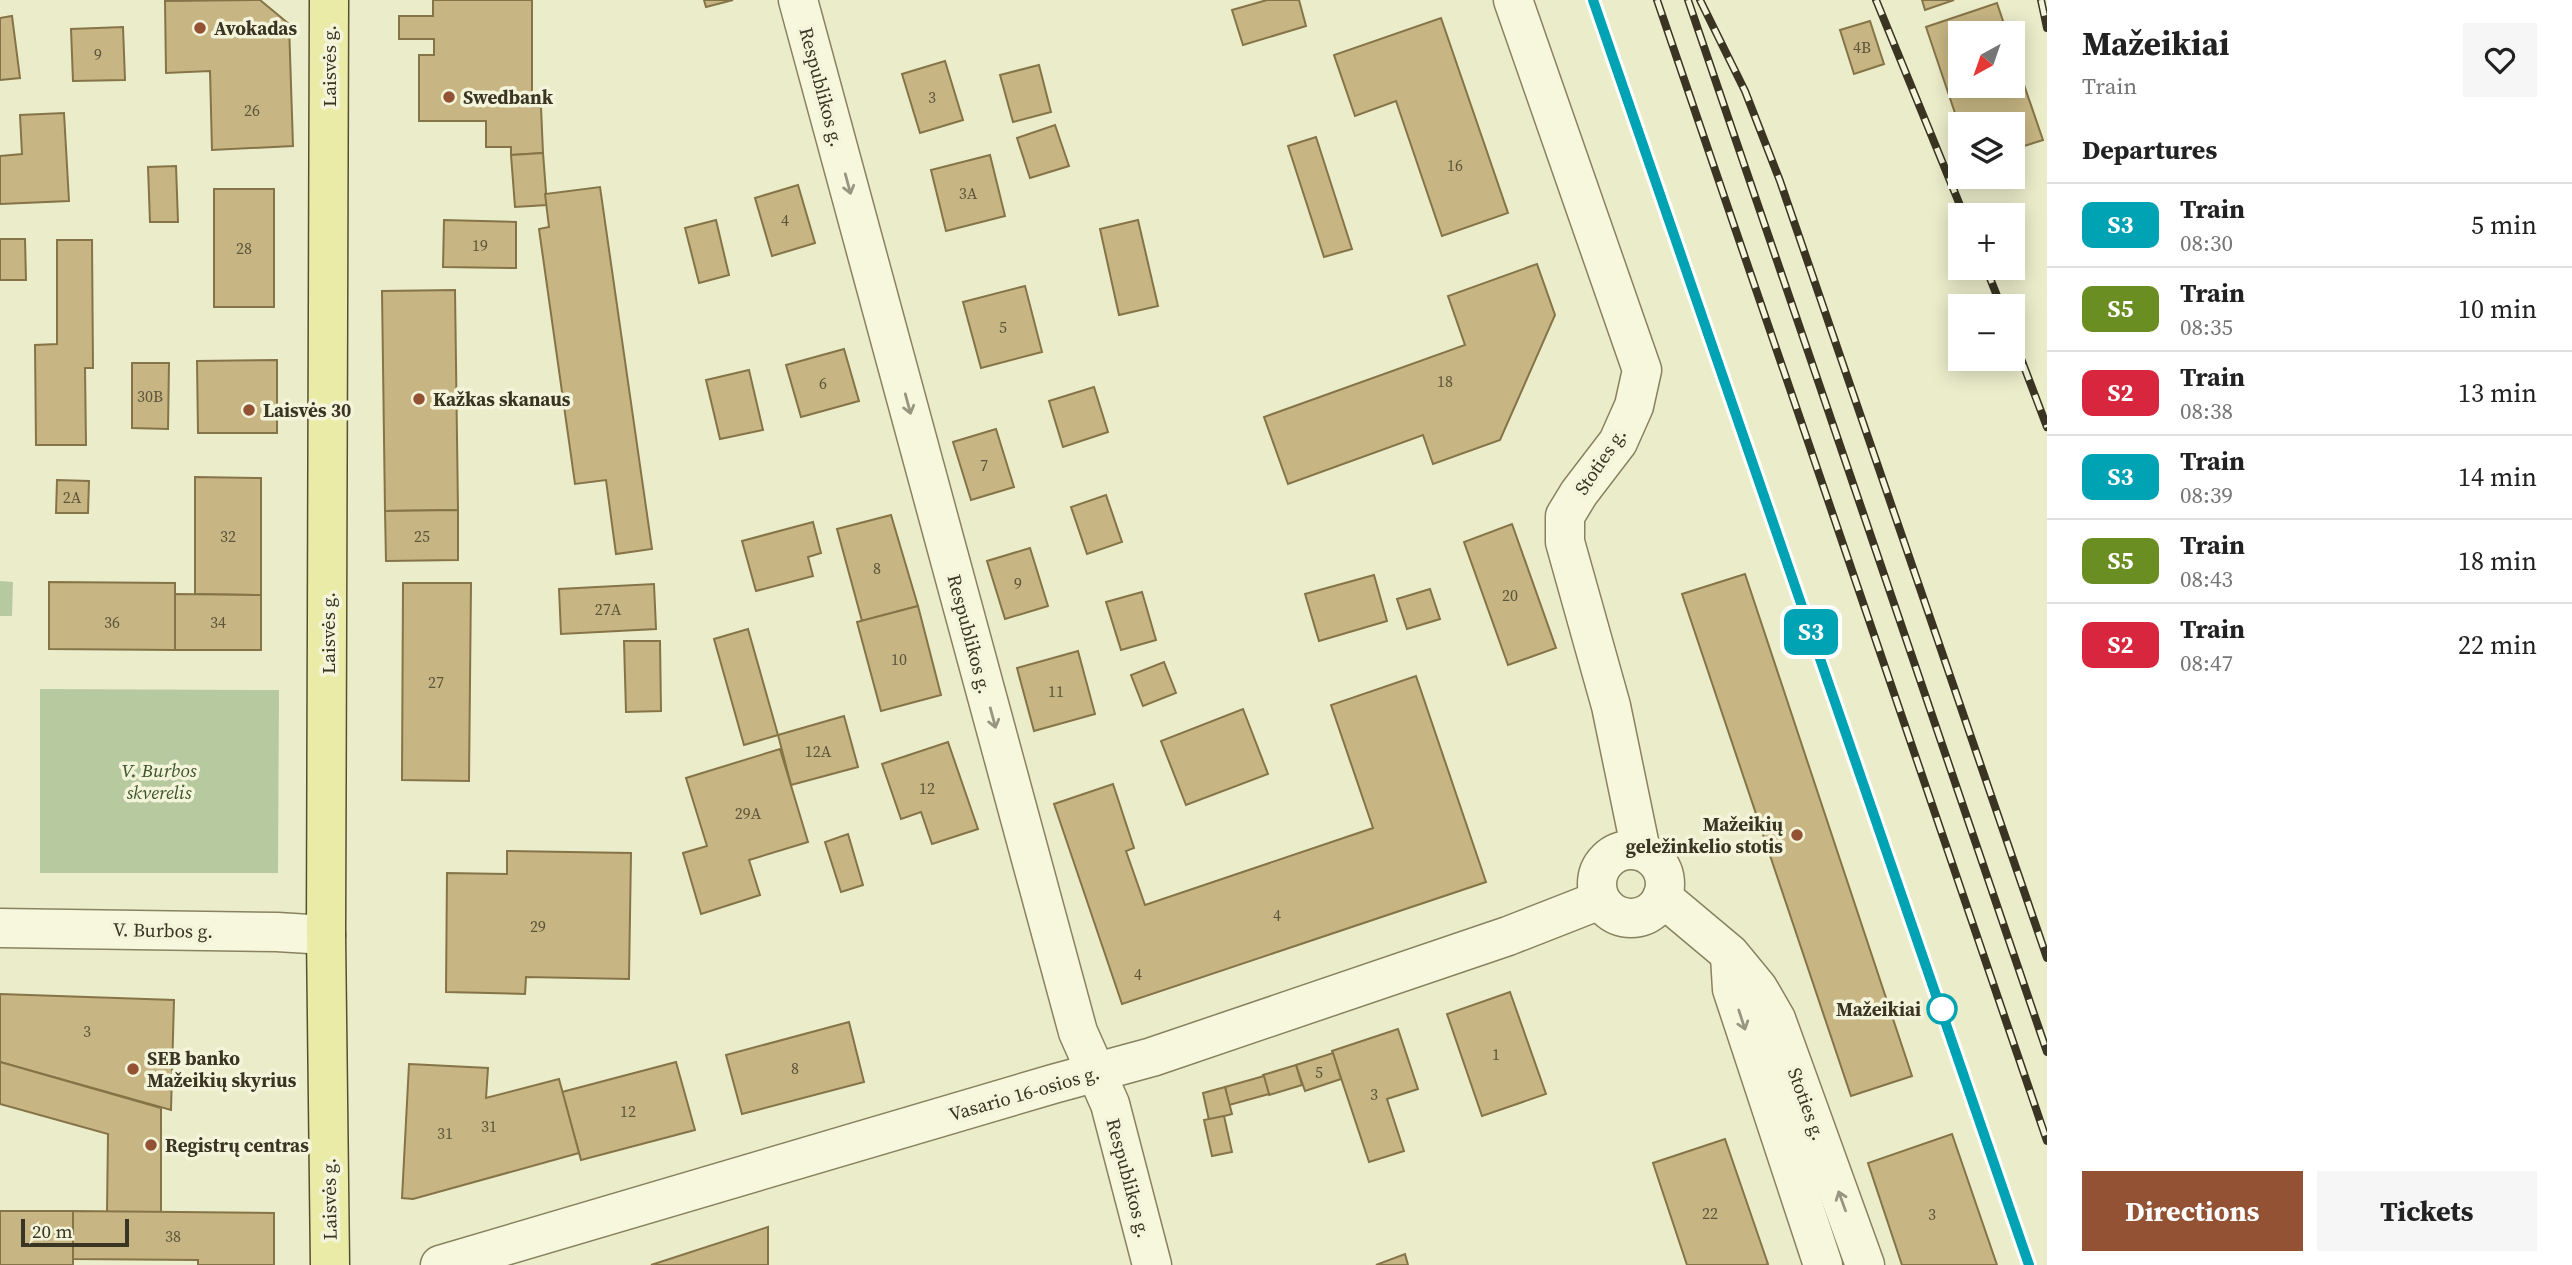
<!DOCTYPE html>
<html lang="en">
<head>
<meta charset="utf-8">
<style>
  :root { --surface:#fff; --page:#f6f6f6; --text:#222; --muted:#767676; --line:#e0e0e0; --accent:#935234 }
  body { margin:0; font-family:"Source Serif 4",serif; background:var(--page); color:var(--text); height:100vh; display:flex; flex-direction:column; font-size:26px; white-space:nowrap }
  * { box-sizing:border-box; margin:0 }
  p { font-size:23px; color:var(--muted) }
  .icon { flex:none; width:38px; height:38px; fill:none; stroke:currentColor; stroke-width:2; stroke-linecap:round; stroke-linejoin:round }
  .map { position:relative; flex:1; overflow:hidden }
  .side { display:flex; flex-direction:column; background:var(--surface); width:525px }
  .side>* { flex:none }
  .badge { padding:0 14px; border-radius:10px; font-size:24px; line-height:46px }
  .needle { width:46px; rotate:220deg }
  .fabs { position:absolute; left:1948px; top:21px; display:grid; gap:14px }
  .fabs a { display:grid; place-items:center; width:77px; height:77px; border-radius:0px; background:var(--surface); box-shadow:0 4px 18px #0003; font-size:35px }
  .scale { position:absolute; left:21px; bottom:18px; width:108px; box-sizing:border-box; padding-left:7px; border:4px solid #393522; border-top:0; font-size:19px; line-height:24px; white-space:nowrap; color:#393522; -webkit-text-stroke:5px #f3f4da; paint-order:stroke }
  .map>.badge { position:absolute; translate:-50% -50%; box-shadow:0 0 0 4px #fff }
  h2 { padding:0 35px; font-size:26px; line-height:63px }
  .round { display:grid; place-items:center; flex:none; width:74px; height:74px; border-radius:0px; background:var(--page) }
  .overview { display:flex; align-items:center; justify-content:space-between; height:119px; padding:0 35px }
  h1 { font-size:33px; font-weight:700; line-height:52px }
  .action { display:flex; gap:14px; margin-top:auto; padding:14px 35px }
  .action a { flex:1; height:80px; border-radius:0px; background:var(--accent); color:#fff; font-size:28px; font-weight:700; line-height:80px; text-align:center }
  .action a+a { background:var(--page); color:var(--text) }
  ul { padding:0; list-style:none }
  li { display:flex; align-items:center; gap:21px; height:84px; padding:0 35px; border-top:2px solid var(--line) }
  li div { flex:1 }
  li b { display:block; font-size:26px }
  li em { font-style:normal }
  li .badge { min-width:77px; font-weight:700; text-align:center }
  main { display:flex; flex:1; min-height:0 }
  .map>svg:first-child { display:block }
  .green { fill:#b7ca9f }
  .building { fill:#c7b683; stroke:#857447; stroke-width:2 }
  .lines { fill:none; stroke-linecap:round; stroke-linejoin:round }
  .minor-casing { stroke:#888260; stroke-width:41 }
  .major-casing { stroke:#564f33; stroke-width:41 }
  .minor { stroke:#f6f7dd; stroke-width:38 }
  .major { stroke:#eaeba6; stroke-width:38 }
  .rail-casing { stroke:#393522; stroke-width:8 }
  .rail { stroke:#f3f4da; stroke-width:5; stroke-dasharray:16; stroke-linecap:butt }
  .oneway { stroke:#989680 }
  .line-casing { stroke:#fff; stroke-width:16 }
  .line { stroke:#00a3b4; stroke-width:10 }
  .poi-dot { fill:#935234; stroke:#f3f4da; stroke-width:2.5 }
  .stop-dot { fill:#fff; stroke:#00a3b4; stroke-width:3.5 }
  .labels { text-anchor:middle; stroke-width:7; stroke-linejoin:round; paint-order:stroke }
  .number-label { font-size:16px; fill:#5c553a }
  .poi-label { font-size:19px; font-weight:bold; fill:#393522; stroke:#f3f4da; text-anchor:start }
  .street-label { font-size:19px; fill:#393522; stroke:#f3f4da }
  .park-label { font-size:19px; font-style:italic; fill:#3c542a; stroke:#f3f4da }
  .stop-label { font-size:19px; font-weight:bold; fill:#393522; stroke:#f3f4da; text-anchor:end }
</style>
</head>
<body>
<main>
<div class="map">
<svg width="2047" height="1265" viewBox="0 0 2047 1265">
  <rect width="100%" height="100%" fill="#ebecca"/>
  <!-- green -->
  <g class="green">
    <path d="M0 581 13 582 12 616H0Z"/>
    <path d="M40 689 279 690 278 873H40Z"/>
  </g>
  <!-- building -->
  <g class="building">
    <path d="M260 0 289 24 293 146 212 150 210 71 166 73 165 1Z"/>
    <path d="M433 0H532V107H541L543 153 511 155V147H486V121H419V55H434V39H399V16H433Z"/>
    <path d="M704 0H733L706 7Z"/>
    <path d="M1267 0H1299L1306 26 1243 45 1232 10Z"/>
    <path d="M1922 0H1954L1925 10Z"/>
    <path d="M1997 3 2007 33H1960V86H2012V50L2043 140 2012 150V124H1960V128L1926 27Z"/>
    <path d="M12 16 20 78 0 80V18Z"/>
    <path d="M1441 18 1508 213 1442 236 1396 101 1355 116 1334 55Z"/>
    <path d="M1870 21 1884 64 1854 74 1840 30Z"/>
    <path d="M123 27 125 80 73 81 71 29Z"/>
    <path d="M945 61 963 120 920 133 902 74Z"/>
    <path d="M1039 65 1051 112 1013 122 1000 75Z"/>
    <path d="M64 113 69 201 0 204V156L22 154 20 115Z"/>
    <path d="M1055 125 1069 166 1030 178 1017 138Z"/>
    <path d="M1316 137 1352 249 1324 257 1288 146Z"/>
    <path d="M543 153 547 205 515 207 511 155Z"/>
    <path d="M990 155 1005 216 946 231 931 170Z"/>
    <path d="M176 166 178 222H150L148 167Z"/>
    <path d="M798 185 815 243 772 256 755 198Z"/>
    <path d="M600 187 652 549 616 554 606 480 575 484 539 229 549 227 545 194Z"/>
    <rect x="214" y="189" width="60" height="118"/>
    <path d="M444 220 516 222V268L443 267Z"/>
    <path d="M716 220 729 275 699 283 685 228Z"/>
    <path d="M1138 220 1158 306 1119 315 1100 229Z"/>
    <path d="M0 239H25L26 280H0Z"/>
    <path d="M57 240H92L93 368H85L86 445H36L35 345 57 344Z"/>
    <path d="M1537 264 1555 315 1500 440 1433 464 1423 435 1288 484 1264 417 1465 345 1448 296Z"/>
    <path d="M1025 286 1042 352 981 368 963 302Z"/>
    <path d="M455 290 458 510 385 511 382 291Z"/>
    <path d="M844 349 859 401 801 417 786 365Z"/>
    <path d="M277 360V433H198L197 361Z"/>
    <path d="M132 363H169L168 429 132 428Z"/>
    <path d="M749 370 763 430 720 439 706 380Z"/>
    <path d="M1094 387 1108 432 1063 447 1049 401Z"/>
    <path d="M996 429 1014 487 971 500 953 442Z"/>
    <path d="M195 477 261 478V595L195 594Z"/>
    <path d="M57 480 89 481 88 513H56Z"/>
    <path d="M1106 495 1122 542 1087 554 1071 507Z"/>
    <path d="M458 510V560L386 561 385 511Z"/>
    <path d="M891 515 918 606 862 621 837 529Z"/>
    <path d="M813 522 821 553 808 557 813 576 756 591 742 541Z"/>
    <path d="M1512 524 1556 648 1508 665 1464 542Z"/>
    <path d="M1030 548 1048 606 1005 619 987 561Z"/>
    <path d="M1745 574 1912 1076 1851 1096 1682 594Z"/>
    <path d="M1374 575 1387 621 1319 641 1305 594Z"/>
    <path d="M49 582 175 583V650L49 649Z"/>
    <path d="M403 583H471L469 781 402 780Z"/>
    <path d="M654 584 656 629 561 634 559 589Z"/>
    <path d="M1430 589 1440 619 1407 629 1397 599Z"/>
    <path d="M1142 592 1156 640 1121 650 1106 602Z"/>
    <path d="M175 594 261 595V650H175Z"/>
    <path d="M918 606 941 695 881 711 857 622Z"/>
    <path d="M748 629 778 735 744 745 714 639Z"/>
    <path d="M624 641H660L661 711 626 712Z"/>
    <path d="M1078 651 1095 714 1034 731 1017 668Z"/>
    <path d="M1164 662 1176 693 1143 706 1131 675Z"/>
    <path d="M1416 676 1486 882 1122 1004 1054 804 1113 784 1134 848 1126 851 1145 905 1373 828 1331 705Z"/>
    <path d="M1243 709 1268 774 1186 805 1161 741Z"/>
    <path d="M844 716 858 767 791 785 778 735Z"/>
    <path d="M948 742 978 829 932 844 921 812 901 819 882 764Z"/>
    <path d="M780 749 808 842 749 860 760 895 701 914 683 853 707 846 686 778Z"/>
    <path d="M848 834 863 885 841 892 825 842Z"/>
    <path d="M507 851 631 853 629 979 526 977 525 994 446 992 447 873 507 874Z"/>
    <path d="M1510 992 1546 1094 1482 1116 1447 1014Z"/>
    <path d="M0 994 174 1000 171 1110 0 1062Z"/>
    <path d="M849 1022 864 1082 742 1114 726 1055Z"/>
    <path d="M1398 1029 1418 1089 1387 1099 1404 1151 1369 1162 1332 1051Z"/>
    <path d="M1333 1053 1341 1079 1305 1091 1296 1065Z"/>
    <path d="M0 1062 161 1108V1212H107L108 1134 0 1104Z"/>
    <path d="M676 1062 695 1130 581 1160 562 1092Z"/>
    <path d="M409 1064 488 1068 486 1098 559 1079 579 1153 413 1199 402 1198Z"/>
    <path d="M1296 1065 1302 1085 1269 1095 1263 1075Z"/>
    <path d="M1264 1076 1269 1094 1229 1105 1225 1087Z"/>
    <path d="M1225 1087 1232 1114 1209 1120 1203 1093Z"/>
    <path d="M1224 1116 1232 1152 1212 1156 1204 1120Z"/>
    <path d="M1952 1134 1997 1265H1902L1868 1163Z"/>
    <path d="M1725 1139 1768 1264 1765 1265H1687L1653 1163Z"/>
    <rect x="0" y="1211" width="73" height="54"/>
    <path d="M73 1211 274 1213V1265H198V1260L73 1259Z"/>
    <path d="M768 1227V1265H651Z"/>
    <path d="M1405 1254 1408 1265H1376Z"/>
  </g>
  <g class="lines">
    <!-- minor casing -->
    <g class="minor-casing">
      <g id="minor">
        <path d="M798 0 1078 1032 1110 1104 1152 1265"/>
        <path d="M1513 0 1642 370 1634 406 1618 442 1579 493 1565 516V542L1611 706 1641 851"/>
        <circle cx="1631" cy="884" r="34"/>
        <path d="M1662 897 1730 954 1758 988 1776 1019 1865 1265"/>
        <path d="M0 928 277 932 326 935"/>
        <path d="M1730 956 1732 989 1823 1265"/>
        <path d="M440 1265 1053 1084 1152 1057 1508 936 1600 900"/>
      </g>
    </g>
    <!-- major casing -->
    <g class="major-casing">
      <path id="major" d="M329 0 326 935 330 1265"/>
    </g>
    <!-- minor -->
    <use href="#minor" class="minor"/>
    <!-- major -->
    <use href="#major" class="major"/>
    <!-- rail casing -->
    <g class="rail-casing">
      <g id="rail">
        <path d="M1593 0 2029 1265"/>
        <path d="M1657 0 2047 1141"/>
        <path d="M1688 0 2047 1052"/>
        <path d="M1700 0 1745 91 1780 181 2047 958"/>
        <path d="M1876 0 1964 215"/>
        <path d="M2041 0 2047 28"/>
        <path d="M1986 268 2001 306"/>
        <path d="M2012 335 2047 427"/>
      </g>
    </g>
    <!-- rail -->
    <use href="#rail" class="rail"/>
  </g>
  <!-- one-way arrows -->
  <defs><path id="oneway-shaft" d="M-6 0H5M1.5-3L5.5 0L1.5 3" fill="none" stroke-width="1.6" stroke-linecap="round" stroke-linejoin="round" transform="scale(1.75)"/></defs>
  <g class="oneway">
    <use href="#oneway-shaft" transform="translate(848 184) rotate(75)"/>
    <use href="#oneway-shaft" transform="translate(908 404) rotate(75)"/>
    <use href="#oneway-shaft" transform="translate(993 718) rotate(75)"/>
    <use href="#oneway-shaft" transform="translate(1742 1020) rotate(72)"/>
    <use href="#oneway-shaft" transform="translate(1842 1201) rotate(-110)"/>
  </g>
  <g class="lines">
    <!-- line casing -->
    <g class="line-casing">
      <path id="line" d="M1593 0 2029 1265"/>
    </g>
    <!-- line -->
    <use href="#line" class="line"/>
  </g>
  <!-- markers -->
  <g class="poi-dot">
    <circle cx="200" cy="28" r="7"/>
    <circle cx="449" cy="97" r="7"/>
    <circle cx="419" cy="399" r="7"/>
    <circle cx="249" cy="410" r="7"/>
    <circle cx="1797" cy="835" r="7"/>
    <circle cx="133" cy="1069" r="7"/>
    <circle cx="151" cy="1145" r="7"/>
  </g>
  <circle class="stop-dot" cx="1942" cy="1009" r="14"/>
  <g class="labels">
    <!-- number labels -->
    <g class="number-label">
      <text x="1862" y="53">4B</text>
      <text x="98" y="60">9</text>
      <text x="932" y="103">3</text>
      <text x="252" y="116">26</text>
      <text x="1455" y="171">16</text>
      <text x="968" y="199">3A</text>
      <text x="785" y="226">4</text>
      <text x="480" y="251">19</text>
      <text x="244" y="254">28</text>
      <text x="1003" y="333">5</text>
      <text x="1445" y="387">18</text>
      <text x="823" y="389">6</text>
      <text x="150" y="402">30B</text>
      <text x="984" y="471">7</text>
      <text x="72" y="503">2A</text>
      <text x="228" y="542">32</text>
      <text x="422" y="542">25</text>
      <text x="877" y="574">8</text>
      <text x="1018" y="589">9</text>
      <text x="1510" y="601">20</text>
      <text x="608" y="615">27A</text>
      <text x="112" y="628">36</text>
      <text x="218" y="628">34</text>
      <text x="899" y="665">10</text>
      <text x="436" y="688">27</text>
      <text x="1056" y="697">11</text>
      <text x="818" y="757">12A</text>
      <text x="927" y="794">12</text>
      <text x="748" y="819">29A</text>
      <text x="1277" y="921">4</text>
      <text x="538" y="932">29</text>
      <text x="1138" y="980">4</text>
      <text x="87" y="1037">3</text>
      <text x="1496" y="1060">1</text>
      <text x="795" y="1074">8</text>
      <text x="1319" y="1078">5</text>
      <text x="1374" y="1100">3</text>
      <text x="628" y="1117">12</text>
      <text x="489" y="1132">31</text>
      <text x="445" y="1139">31</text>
      <text x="1710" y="1219">22</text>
      <text x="1932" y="1220">3</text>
      <text x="173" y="1242">38</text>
    </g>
    <!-- poi labels -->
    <g class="poi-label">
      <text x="214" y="35">Avokadas</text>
      <text x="463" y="104">Swedbank</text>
      <text x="433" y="406">Kažkas skanaus</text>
      <text x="263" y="417">Laisvės 30</text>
      <text x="1783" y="831" text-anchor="end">Mažeikių<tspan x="1783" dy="22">geležinkelio stotis</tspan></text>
      <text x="147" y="1065">SEB banko<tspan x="147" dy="22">Mažeikių skyrius</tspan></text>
      <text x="165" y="1152">Registrų centras</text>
    </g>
    <!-- street labels -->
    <g class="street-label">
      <text transform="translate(329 66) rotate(-90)" y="7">Laisvės g.</text>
      <text transform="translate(822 87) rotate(75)" y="7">Respublikos g.</text>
      <text transform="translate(1600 461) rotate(-56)" y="7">Stoties g.</text>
      <text transform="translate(328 633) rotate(-90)" y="7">Laisvės g.</text>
      <text transform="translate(970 634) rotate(75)" y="7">Respublikos g.</text>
      <text transform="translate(163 930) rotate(1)" y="7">V. Burbos g.</text>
      <text transform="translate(1024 1093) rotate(-16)" y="7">Vasario 16-osios g.</text>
      <text transform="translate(1807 1104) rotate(70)" y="7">Stoties g.</text>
      <text transform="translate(1129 1178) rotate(75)" y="7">Respublikos g.</text>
      <text transform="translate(329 1199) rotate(-91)" y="7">Laisvės g.</text>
    </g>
    <!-- park labels -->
    <g class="park-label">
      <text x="159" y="777">V. Burbos<tspan x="159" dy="22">skverelis</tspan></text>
    </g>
    <!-- stop labels -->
    <g class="stop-label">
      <text x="1921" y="1016">Mažeikiai</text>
    </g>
  </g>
</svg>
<div class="fabs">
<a><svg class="needle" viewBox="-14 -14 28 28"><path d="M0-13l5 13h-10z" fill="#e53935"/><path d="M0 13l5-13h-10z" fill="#767676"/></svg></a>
<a><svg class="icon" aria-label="layers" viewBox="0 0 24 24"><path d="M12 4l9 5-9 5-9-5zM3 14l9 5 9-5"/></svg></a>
<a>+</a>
<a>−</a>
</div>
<div class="scale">20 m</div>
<b class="badge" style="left:1811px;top:632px;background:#00a3b4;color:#fff">S3</b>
</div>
<section class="side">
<div class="overview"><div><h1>Mažeikiai</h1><p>Train</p></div><a class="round"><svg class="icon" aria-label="heart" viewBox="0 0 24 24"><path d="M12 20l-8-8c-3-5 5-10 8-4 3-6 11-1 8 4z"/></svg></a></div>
<h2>Departures</h2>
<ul>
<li><span class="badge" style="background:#00a3b4;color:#fff">S3</span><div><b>Train</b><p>08:30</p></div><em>5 min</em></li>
<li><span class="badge" style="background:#6b8e23;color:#fff">S5</span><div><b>Train</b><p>08:35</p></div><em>10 min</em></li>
<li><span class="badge" style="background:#d7263d;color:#fff">S2</span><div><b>Train</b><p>08:38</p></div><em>13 min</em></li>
<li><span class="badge" style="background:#00a3b4;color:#fff">S3</span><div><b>Train</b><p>08:39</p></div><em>14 min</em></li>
<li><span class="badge" style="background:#6b8e23;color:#fff">S5</span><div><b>Train</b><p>08:43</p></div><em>18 min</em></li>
<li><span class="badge" style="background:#d7263d;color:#fff">S2</span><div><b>Train</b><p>08:47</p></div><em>22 min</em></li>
</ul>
<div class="action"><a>Directions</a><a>Tickets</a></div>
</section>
</main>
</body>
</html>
